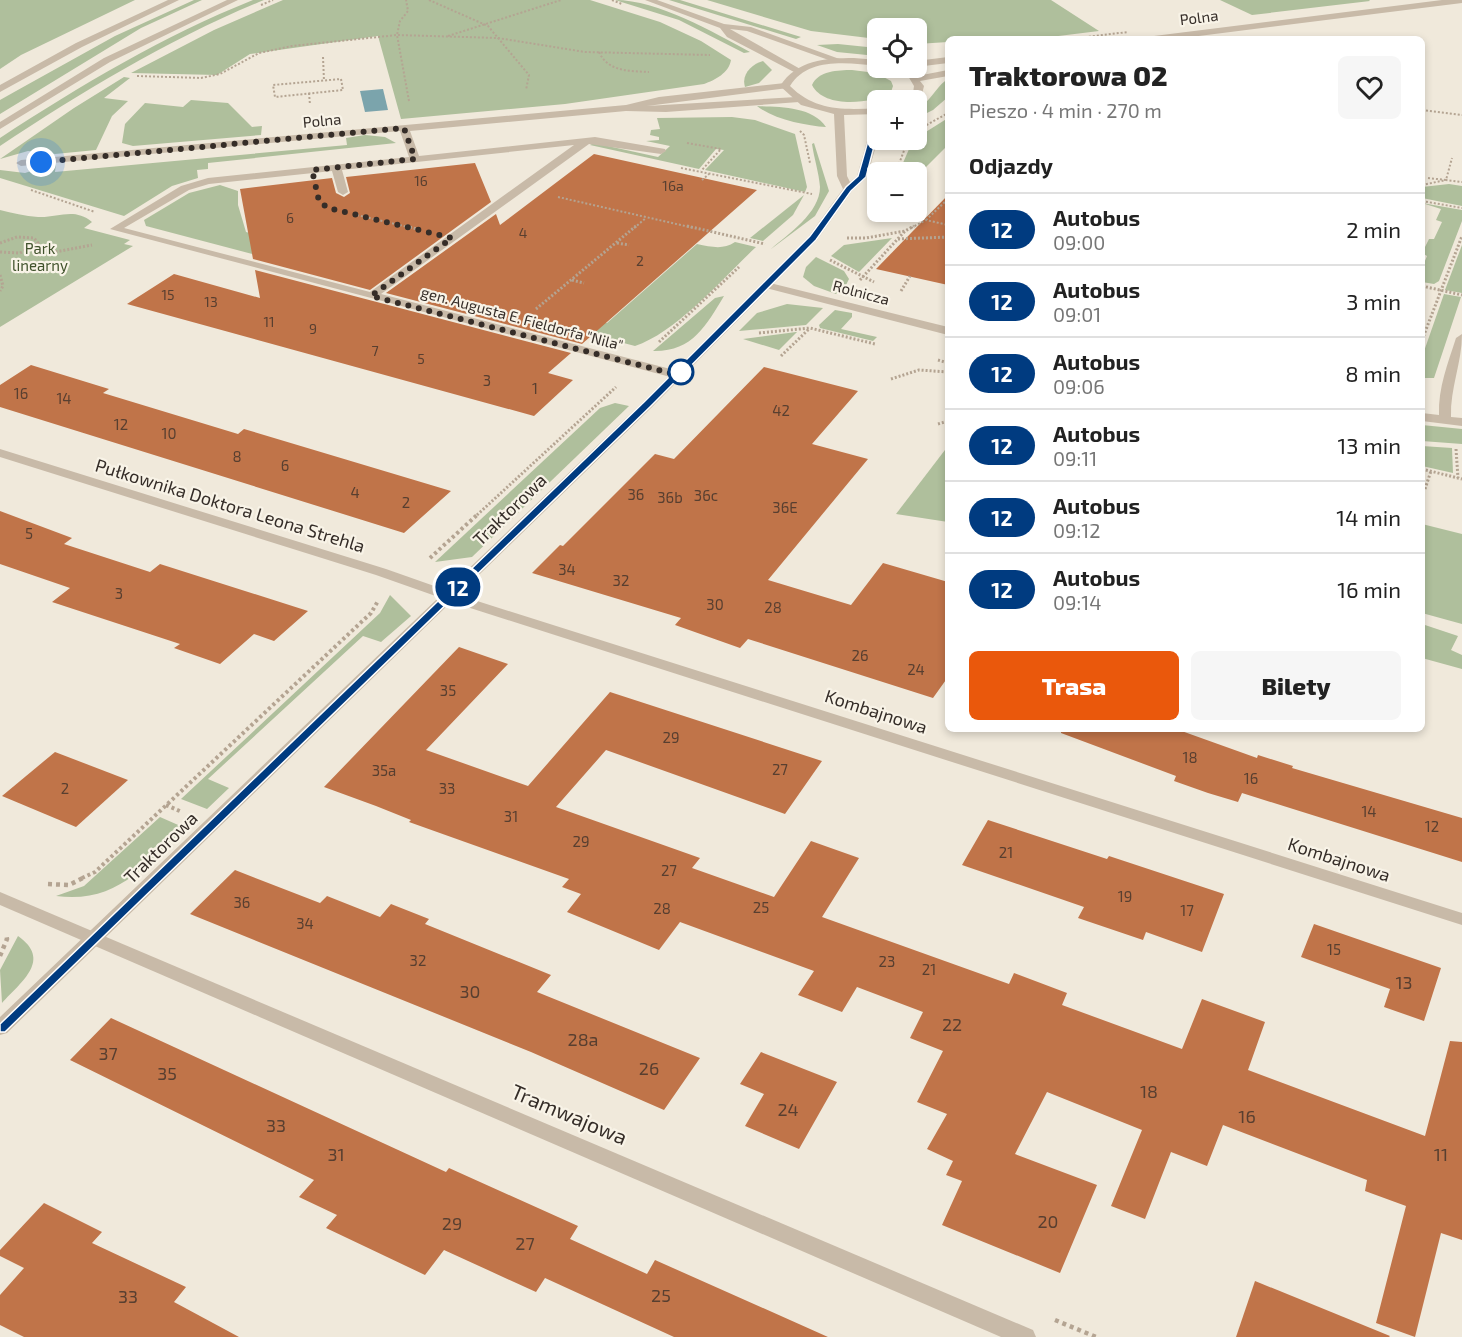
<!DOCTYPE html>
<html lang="pl">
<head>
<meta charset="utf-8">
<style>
  :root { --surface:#fff; --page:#f6f6f6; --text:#222; --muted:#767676; --line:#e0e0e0; --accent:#ea580c }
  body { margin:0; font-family:"Exo 2",sans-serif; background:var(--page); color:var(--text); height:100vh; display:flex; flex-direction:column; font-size:22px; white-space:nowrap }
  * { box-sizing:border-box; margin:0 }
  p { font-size:20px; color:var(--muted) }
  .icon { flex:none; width:33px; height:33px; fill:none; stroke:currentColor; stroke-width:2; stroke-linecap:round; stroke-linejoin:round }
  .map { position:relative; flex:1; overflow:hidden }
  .details { position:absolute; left:945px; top:36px; width:480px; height:696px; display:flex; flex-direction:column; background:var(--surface); border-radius:9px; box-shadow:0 3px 9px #0003 }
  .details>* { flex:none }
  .badge { padding:0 12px; border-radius:20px; font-size:21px; line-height:39px }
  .controls { position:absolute; left:867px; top:18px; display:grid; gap:12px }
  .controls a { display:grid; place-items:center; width:60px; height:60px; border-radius:9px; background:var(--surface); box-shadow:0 3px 9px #0003; font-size:30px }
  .you { position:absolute; width:30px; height:30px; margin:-15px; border:4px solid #fff; border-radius:50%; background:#1a73e8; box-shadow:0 0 0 9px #1a73e833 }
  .map>.badge { position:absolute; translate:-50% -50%; box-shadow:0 0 0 3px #fff }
  h2 { padding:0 24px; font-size:22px; line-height:54px }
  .round { display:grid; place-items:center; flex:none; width:63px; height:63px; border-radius:9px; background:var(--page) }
  .head { display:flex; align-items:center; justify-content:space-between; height:102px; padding:0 24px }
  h1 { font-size:28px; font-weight:800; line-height:45px }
  .action { display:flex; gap:12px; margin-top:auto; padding:12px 24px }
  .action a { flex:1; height:69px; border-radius:9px; background:var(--accent); color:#fff; font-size:24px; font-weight:800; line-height:69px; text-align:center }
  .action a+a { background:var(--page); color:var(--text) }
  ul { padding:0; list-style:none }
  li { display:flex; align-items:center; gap:18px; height:72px; padding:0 24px; border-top:2px solid var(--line) }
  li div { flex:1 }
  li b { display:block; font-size:22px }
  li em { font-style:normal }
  li .badge { min-width:66px; font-weight:700; text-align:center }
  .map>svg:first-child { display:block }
  .green { fill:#afbf9c }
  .water { fill:#7ba4ac }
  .building { fill:#c07449 }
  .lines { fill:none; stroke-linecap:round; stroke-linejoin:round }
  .path-far3 { stroke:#b4a492; stroke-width:2; stroke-dasharray:2 2; stroke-linecap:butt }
  .path-far2 { stroke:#b4a492; stroke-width:3; stroke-dasharray:2 2; stroke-linecap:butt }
  .path-far1 { stroke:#b4a492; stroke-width:4; stroke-dasharray:3 3; stroke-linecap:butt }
  .path { stroke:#b4a492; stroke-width:4.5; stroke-dasharray:4 4; stroke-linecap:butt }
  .minor { fill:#c8baa8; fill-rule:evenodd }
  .tertiary { fill:#c8baa8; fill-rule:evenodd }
  .line { fill:#003b80; stroke:#fff; stroke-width:1.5 }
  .walk { stroke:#352d28; stroke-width:6; stroke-dasharray:0 10.8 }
  .stop-dot { fill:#fff; stroke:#003b80; stroke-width:3 }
  .labels { text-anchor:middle; stroke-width:4.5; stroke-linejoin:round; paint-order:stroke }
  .far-number-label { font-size:14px; fill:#583f30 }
  .far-street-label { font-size:15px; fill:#352d28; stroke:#f8f3e7 }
  .far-park-label { font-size:15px; fill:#40522c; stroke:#f8f3e7 }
  .number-label { font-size:15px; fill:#583f30 }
  .street-label { font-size:18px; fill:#352d28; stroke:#f8f3e7 }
  .near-number-label { font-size:18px; fill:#583f30 }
  .near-street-label { font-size:21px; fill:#352d28; stroke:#f8f3e7 }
</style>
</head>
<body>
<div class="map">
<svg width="1462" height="1337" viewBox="0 0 1462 1337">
  <rect width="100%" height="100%" fill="#f0e9db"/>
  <!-- green -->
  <g class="green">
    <path d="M0 0H135L21 55 0 69Z"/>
    <path d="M194 0H202L141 28 0 114V100L16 91 115 36Z"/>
    <path d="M253 0H264C169 39 85 90 0 146V138C81 85 163 36 253 0Z"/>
    <path d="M283 0H590L660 22 701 41 731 60C729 73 715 80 704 84L565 104 401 119 378 36 250 54 217 75 131 73 214 30Z"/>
    <path d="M615 0C658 0 713 32 750 52L744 53 679 20Z"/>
    <path d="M669 0H680L801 37 796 39Z"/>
    <path d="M707 0H1051L1099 31 1034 39H948V42L917 44 916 28H878L877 39 811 31Z"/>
    <path d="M1220 0H1369L1370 1 1252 15Z"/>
    <path d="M838 44 877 48V56L837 52 817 45Z"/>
    <path d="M763 61 772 70 759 83 745 87C741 74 752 64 763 61Z"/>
    <path d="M852 70 876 73 891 81 893 86 891 92C872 104 824 109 812 85 818 71 838 70 852 70Z"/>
    <path d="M124 77 130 78 104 98 128 101 112 116 96 150 55 154 28 151 0 159 74 108Z"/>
    <path d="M948 79V97L933 110 917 118V109C932 101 935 87 948 79Z"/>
    <path d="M191 100 228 103 252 127 262 126 261 135 133 146 122 143 125 124 145 103 183 107Z"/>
    <path d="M757 106C779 107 812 106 826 127 806 126 773 119 757 106Z"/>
    <path d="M732 117 755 120 795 134 807 187 805 192 705 170 724 150 716 149 699 169 590 145 594 143 658 157 670 146 646 141 659 140V137L650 135 651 130 660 129 657 118Z"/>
    <path d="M948 118V145L917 176 916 172H899L913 140Z"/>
    <path d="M365 135 385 137 396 143 208 163V169L197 170 198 178 172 186 124 216 0 178V170L25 173 56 163 55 172 347 145 346 138Z"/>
    <path d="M814 143 829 191 815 216 771 249C788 234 820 213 820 187 819 173 814 158 812 144Z"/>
    <path d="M1449 184 1462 186V206L1422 198V187Z"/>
    <path d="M220 185 238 191V205L246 232 384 267 355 281 146 226 144 220 189 193Z"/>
    <path d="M804 195 793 215 763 241 750 238Z"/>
    <path d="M1422 203 1462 210V221L1439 281 1434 284 1422 282V268L1427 256 1422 253 1429 239H1434L1442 222 1436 220 1441 209Z"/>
    <path d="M0 210C12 213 25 216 38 217 58 218 74 207 92 222L84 228 130 240 124 244 133 246 0 327Z"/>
    <path d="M892 238 859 272 831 256 844 245Z"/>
    <path d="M735 242 756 247C723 278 677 332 635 346L532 319 546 307 607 323 697 244C712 247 723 250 735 242Z"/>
    <path d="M1462 245V293L1445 290Z"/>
    <path d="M816 257 844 271 849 279 845 287 836 294 814 286 803 277 806 267Z"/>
    <path d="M1444 294 1461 297 1434 378H1422V357Z"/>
    <path d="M724 296C706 326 692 352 653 351L715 298Z"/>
    <path d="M787 304 823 308 806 325 739 331 757 313Z"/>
    <path d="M835 310 852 313V317L841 329 877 337 873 341 820 328 819 325Z"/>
    <path d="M797 332 779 350 743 339 796 332Z"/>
    <path d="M615 403 629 406 472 557 435 562 600 408Z"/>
    <path d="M1422 425 1462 429V444L1422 441Z"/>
    <path d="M948 446V522L896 514Z"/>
    <path d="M1422 446 1452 448 1453 473 1422 466Z"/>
    <path d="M1422 524 1462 534V624L1422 613Z"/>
    <path d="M390 595 411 616 381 642 363 636 208 779 229 788 207 809 181 799 380 613Z"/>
    <path d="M1422 624 1458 636 1451 650 1462 655V669L1422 658Z"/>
    <path d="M160 817 185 828C144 866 117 904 56 896L84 886Z"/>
    <path d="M18 936C52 960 22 981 2 1003L0 970Z"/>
  </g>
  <!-- water -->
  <path class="water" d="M383 89 388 110 365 112 360 91Z"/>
  <!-- building -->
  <g class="building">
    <path d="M594 154 757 190 582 344 386 293 496 214 500 225Z"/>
    <path d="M475 163 491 202 370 290 253 259 240 189 332 178 336 193 344 197 350 193 346 177Z"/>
    <path d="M948 195V285L876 269Z"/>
    <path d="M255 270 571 353 548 373 573 380 534 416 127 304 174 274 260 298Z"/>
    <path d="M31 365 109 389 103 393 238 434 244 429 451 491 404 533 0 407V385Z"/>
    <path d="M764 367 858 391 812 444 868 459 768 580 851 605 883 563 948 582V677L933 698 748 639 740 648 675 625 681 618 532 573 560 545 563 546 655 454 674 459Z"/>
    <path d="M0 511 72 538 64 544 150 572 160 564 308 611 274 641 254 634 220 664 174 648 180 644 52 602 70 588 0 564Z"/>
    <path d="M459 647 508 664 426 750 528 786 610 692 822 761 785 814 606 750 556 807 700 858 692 868 774 897 811 841 859 858 822 917 1009 984 1014 973 1067 993 1062 1005 1182 1049 1202 999 1265 1022 1248 1070 1425 1136 1450 1041 1462 1042V1240L1441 1233 1415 1337 1376 1323 1406 1206 1365 1191 1367 1180 1223 1125 1207 1166 1171 1152 1145 1219 1111 1206 1142 1130 1047 1092 1015 1154 1097 1185 1060 1273 942 1225 962 1181 946 1175 953 1161 927 1149 947 1114 917 1102 943 1051 910 1038 923 1012 857 987 842 1012 798 995 814 971 680 922 659 950 567 912 581 894 562 887 569 879 409 822 411 820 376 806 324 787Z"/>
    <path d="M1061 729H1176L1257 758 1258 755 1293 766 1292 768 1462 818V862L1242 793 1238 802 1208 793 1174 781 1176 776 1061 733Z"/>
    <path d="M55 752 128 780 76 827 2 796Z"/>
    <path d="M988 820 1107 859 1109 856 1224 894 1202 952 1146 932 1143 940 1078 918 1084 907 962 865Z"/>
    <path d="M235 870 320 903 327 896 380 917 391 904 429 919 425 924 551 975 537 992 700 1058 664 1110 531 1052 190 914Z"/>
    <path d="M1314 924 1441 968 1424 1021 1384 1007 1390 989 1301 957Z"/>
    <path d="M111 1018 446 1172 449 1168 578 1226 570 1239 647 1274 655 1260 828 1337H674L545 1278 536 1292 444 1250 425 1275 326 1228 337 1215 299 1197 314 1180 70 1060Z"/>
    <path d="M761 1052 837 1082 799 1149 745 1126 764 1094 740 1084Z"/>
    <path d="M44 1203 102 1232 92 1243 186 1287 174 1302 239 1337H24L0 1325V1295L24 1268 0 1256V1250Z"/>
    <path d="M1255 1281 1390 1336 1389 1337H1236Z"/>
  </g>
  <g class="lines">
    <!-- path-far3 -->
    <g class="path-far3">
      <path d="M429 0 488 26 498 38 585 52 710 55"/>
      <path d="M612 0 622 4"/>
      <path d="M261 5 273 0"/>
      <path d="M448 36 561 0"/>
      <path d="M1069 39 1128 32"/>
      <path d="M599 52C608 72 630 71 649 72"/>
      <path d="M323 57 324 81"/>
      <path d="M137 76 201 78 220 74 259 53 292 46 397 35 400 21 408 11 406 0"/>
      <path d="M341 79 343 90 275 97 273 85Z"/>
      <path d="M309 93 310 105"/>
      <path d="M409 101 397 35 498 38 529 75 526 90"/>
      <path d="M1422 110 1462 115"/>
      <path d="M800 131 804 135 810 163"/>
      <path d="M916 131 948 113"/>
      <path d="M687 143 721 149 701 171"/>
      <path d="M899 164 908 140"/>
      <path d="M681 168 812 194"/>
      <path d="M1428 178 1446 180 1452 158"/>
      <path d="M702 180 709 174"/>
      <path d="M1422 185 1446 180 1462 182"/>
      <path d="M31 190 95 212"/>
      <path d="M558 197 694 228"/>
      <path d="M1422 201 1462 208"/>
      <path d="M357 215 412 228"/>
      <path d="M926 220 948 199"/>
      <path d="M634 228 646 218"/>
      <path d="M911 228 926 220 948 225"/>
    </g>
    <!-- path-far2 -->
    <g class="path-far2">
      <path d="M406 226 417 229"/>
      <path d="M687 226 765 244"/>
      <path d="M847 238H866L905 231"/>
      <path d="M898 239 948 237"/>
      <path d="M0 243 17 237 34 238 38 243 20 253 0 252"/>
      <path d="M617 243 629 245"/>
      <path d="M32 249 50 253 92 245"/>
      <path d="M830 260 874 282"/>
      <path d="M0 275 3 286 0 291"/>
      <path d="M572 280 584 283"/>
      <path d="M860 280 905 231 914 226"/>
      <path d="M1422 286 1462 295"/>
      <path d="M901 291 910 276"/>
      <path d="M536 309 636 226"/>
      <path d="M759 333 810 328 875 344"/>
      <path d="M1422 340 1462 236"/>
      <path d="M659 342 739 267"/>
      <path d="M781 356 809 329"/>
      <path d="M938 360 948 363"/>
      <path d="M891 379 919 370 948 372"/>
      <path d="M938 424 948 421"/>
      <path d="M1456 449 1458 478"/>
      <path d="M1422 469 1462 479"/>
      <path d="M1425 489 1431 471"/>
      <path d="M477 515 616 387"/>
    </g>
    <!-- path-far1 -->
    <g class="path-far1">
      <path d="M430 558 478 514"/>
      <path d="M166 805 182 812"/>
      <path d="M82 878 95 872 371 613 378 601"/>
    </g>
    <!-- path -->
    <g class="path">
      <path d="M48 884 69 885 85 877"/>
      <path d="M0 956 7 939 6 934"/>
      <path d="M1055 1320 1096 1337"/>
    </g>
    <!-- minor -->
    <g class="minor">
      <path d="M645 0H657L724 24 751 27 845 61 837 63 747 31 730 29 802 70 794 72 727 37 720 28Z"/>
      <path d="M785 83 790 86 788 88 647 106 796 97 801 100 799 102 666 112 626 111 410 131 419 156 595 137 665 149 666 151 661 154 589 144 381 294 682 372V378L678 379 110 229 181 186 208 178 409 157 400 131 21 166 16 163 21 160 626 105 659 97ZM574 145 370 292 124 228 189 190 209 184 332 171 338 192 343 195 348 192 342 170Z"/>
      <path d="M766 282 948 327V335L762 287V283Z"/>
      <path d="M1462 334C1462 363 1450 388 1451 417L1462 418V426L1422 421V413L1439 415C1438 388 1448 363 1456 338Z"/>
      <path d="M0 449 386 569 474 600 1462 913V925L464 606 376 575 0 457Z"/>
      <path d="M0 892 1033 1330 1036 1337H1001L0 905Z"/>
    </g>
    <!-- tertiary -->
    <g class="tertiary">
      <path d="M168 0H179L82 47 0 92V85L76 43Z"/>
      <path d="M227 0H238L110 62 0 129V122L104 58Z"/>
      <path d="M1442 0H1462V3L1175 39H1150L1154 36Z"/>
      <path d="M948 57V63L916 67V61Z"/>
      <path d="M854 58 878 60V66C848 63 808 57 790 86 815 111 844 110 878 108V114L844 115 847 176 850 182 857 176 873 120 878 117V139L867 177 852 191 817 240 652 407 7 1033 0 1035V1017L644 401 809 236 843 189 837 176 834 114 801 105 780 86C797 60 825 58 854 58Z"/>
      <path d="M891 68C900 67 911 68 917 76L948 70V76L920 81 924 86 922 94 915 100H906L913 93 914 86 908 76Z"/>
    </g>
  </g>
  <!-- line -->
  <path class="line" d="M878 118 881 120 866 177 851 191 816 240 651 406 5 1032H0V1024L644 402 810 236 846 187 858 176 874 120Z"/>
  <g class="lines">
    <!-- walk -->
    <path class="walk" d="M41 162 404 128 415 159 312 170 319 201 328 208 452 238 371 296 678 375 681 372"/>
  </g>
  <!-- markers -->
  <circle class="stop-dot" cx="681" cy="372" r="12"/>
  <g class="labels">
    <!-- far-number labels -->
    <g class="far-number-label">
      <text x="421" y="186">16</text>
      <text x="673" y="191">16a</text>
      <text x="290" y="223">6</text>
      <text x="523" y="238">4</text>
      <text x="640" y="266">2</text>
      <text x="168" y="300">15</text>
      <text x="211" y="307">13</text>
      <text x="269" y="327">11</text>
      <text x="313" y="334">9</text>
      <text x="375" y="356">7</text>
      <text x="421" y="364">5</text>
    </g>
    <!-- far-street labels -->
    <g class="far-street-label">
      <text transform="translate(1199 18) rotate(-7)" y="5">Polna</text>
      <text transform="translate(322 121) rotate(-5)" y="5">Polna</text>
      <text transform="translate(861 293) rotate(15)" y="5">Rolnicza</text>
      <text transform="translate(522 319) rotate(15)" y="5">gen. Augusta E. Fieldorfa "Nila"</text>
    </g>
    <!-- far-park labels -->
    <g class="far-park-label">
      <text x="40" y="254">Park<tspan x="40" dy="17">linearny</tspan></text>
    </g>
    <!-- number labels -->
    <g class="number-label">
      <text x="487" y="386">3</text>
      <text x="535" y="394">1</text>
      <text x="21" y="399">16</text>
      <text x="64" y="404">14</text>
      <text x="781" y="416">42</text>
      <text x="121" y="430">12</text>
      <text x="169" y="439">10</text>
      <text x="237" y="462">8</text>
      <text x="285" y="471">6</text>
      <text x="355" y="498">4</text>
      <text x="636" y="500">36</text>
      <text x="706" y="501">36c</text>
      <text x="670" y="503">36b</text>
      <text x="406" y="508">2</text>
      <text x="785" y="513">36E</text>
      <text x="29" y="539">5</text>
      <text x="567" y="575">34</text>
      <text x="621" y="586">32</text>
      <text x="119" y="599">3</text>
      <text x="715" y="610">30</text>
      <text x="773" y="613">28</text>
      <text x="860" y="661">26</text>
      <text x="916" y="675">24</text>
      <text x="448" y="696">35</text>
      <text x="671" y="743">29</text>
      <text x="1190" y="763">18</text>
      <text x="780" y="775">27</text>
      <text x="384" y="776">35a</text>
      <text x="1251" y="784">16</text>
      <text x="65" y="794">2</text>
      <text x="447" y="794">33</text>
      <text x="1369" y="817">14</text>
      <text x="511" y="822">31</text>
      <text x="1432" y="832">12</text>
      <text x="581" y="847">29</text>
      <text x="1006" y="858">21</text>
      <text x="669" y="876">27</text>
      <text x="1125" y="902">19</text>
      <text x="242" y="908">36</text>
      <text x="761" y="913">25</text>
      <text x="662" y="914">28</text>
      <text x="1187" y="916">17</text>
      <text x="305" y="929">34</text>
      <text x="1334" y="955">15</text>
      <text x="418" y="966">32</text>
      <text x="887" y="967">23</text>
      <text x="929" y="975">21</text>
    </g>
    <!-- street labels -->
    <g class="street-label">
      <text transform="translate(230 506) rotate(17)" y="6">Pułkownika Doktora Leona Strehla</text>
      <text transform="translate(510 510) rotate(-44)" y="6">Traktorowa</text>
      <text transform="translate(876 712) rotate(18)" y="6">Kombajnowa</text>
      <text transform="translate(161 848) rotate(-44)" y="6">Traktorowa</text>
      <text transform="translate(1339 860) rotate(18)" y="6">Kombajnowa</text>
    </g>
    <!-- near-number labels -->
    <g class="near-number-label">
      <text x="1404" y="989">13</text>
      <text x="470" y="998">30</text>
      <text x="952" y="1031">22</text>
      <text x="583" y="1046">28a</text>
      <text x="108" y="1060">37</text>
      <text x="649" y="1075">26</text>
      <text x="167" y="1080">35</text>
      <text x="1149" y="1098">18</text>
      <text x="788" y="1116">24</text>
      <text x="1247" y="1123">16</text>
      <text x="276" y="1132">33</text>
      <text x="336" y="1161">31</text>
      <text x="1441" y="1161">11</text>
      <text x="1048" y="1228">20</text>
      <text x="452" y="1230">29</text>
      <text x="525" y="1250">27</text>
      <text x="661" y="1302">25</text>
      <text x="128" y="1303">33</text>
    </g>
    <!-- near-street labels -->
    <g class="near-street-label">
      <text transform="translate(569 1115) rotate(23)" y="7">Tramwajowa</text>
    </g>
  </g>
</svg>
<div class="controls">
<a><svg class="icon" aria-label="locate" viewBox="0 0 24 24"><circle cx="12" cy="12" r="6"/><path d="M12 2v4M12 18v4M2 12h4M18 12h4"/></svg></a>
<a>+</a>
<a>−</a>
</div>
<div class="you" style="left:41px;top:162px"></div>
<b class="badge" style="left:458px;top:587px;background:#003b80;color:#fff">12</b>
<section class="details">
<div class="head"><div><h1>Traktorowa 02</h1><p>Pieszo · 4 min · 270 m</p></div><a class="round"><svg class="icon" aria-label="heart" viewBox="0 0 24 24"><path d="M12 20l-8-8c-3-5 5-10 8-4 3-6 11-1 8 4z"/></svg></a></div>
<h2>Odjazdy</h2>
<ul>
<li><span class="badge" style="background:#003b80;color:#fff">12</span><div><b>Autobus</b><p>09:00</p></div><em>2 min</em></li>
<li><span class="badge" style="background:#003b80;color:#fff">12</span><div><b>Autobus</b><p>09:01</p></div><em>3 min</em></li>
<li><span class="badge" style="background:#003b80;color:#fff">12</span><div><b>Autobus</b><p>09:06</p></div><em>8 min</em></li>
<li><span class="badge" style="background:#003b80;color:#fff">12</span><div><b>Autobus</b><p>09:11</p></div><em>13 min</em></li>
<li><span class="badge" style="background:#003b80;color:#fff">12</span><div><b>Autobus</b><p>09:12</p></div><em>14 min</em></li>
<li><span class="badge" style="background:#003b80;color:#fff">12</span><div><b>Autobus</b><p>09:14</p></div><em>16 min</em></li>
</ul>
<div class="action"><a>Trasa</a><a>Bilety</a></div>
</section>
</div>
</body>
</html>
